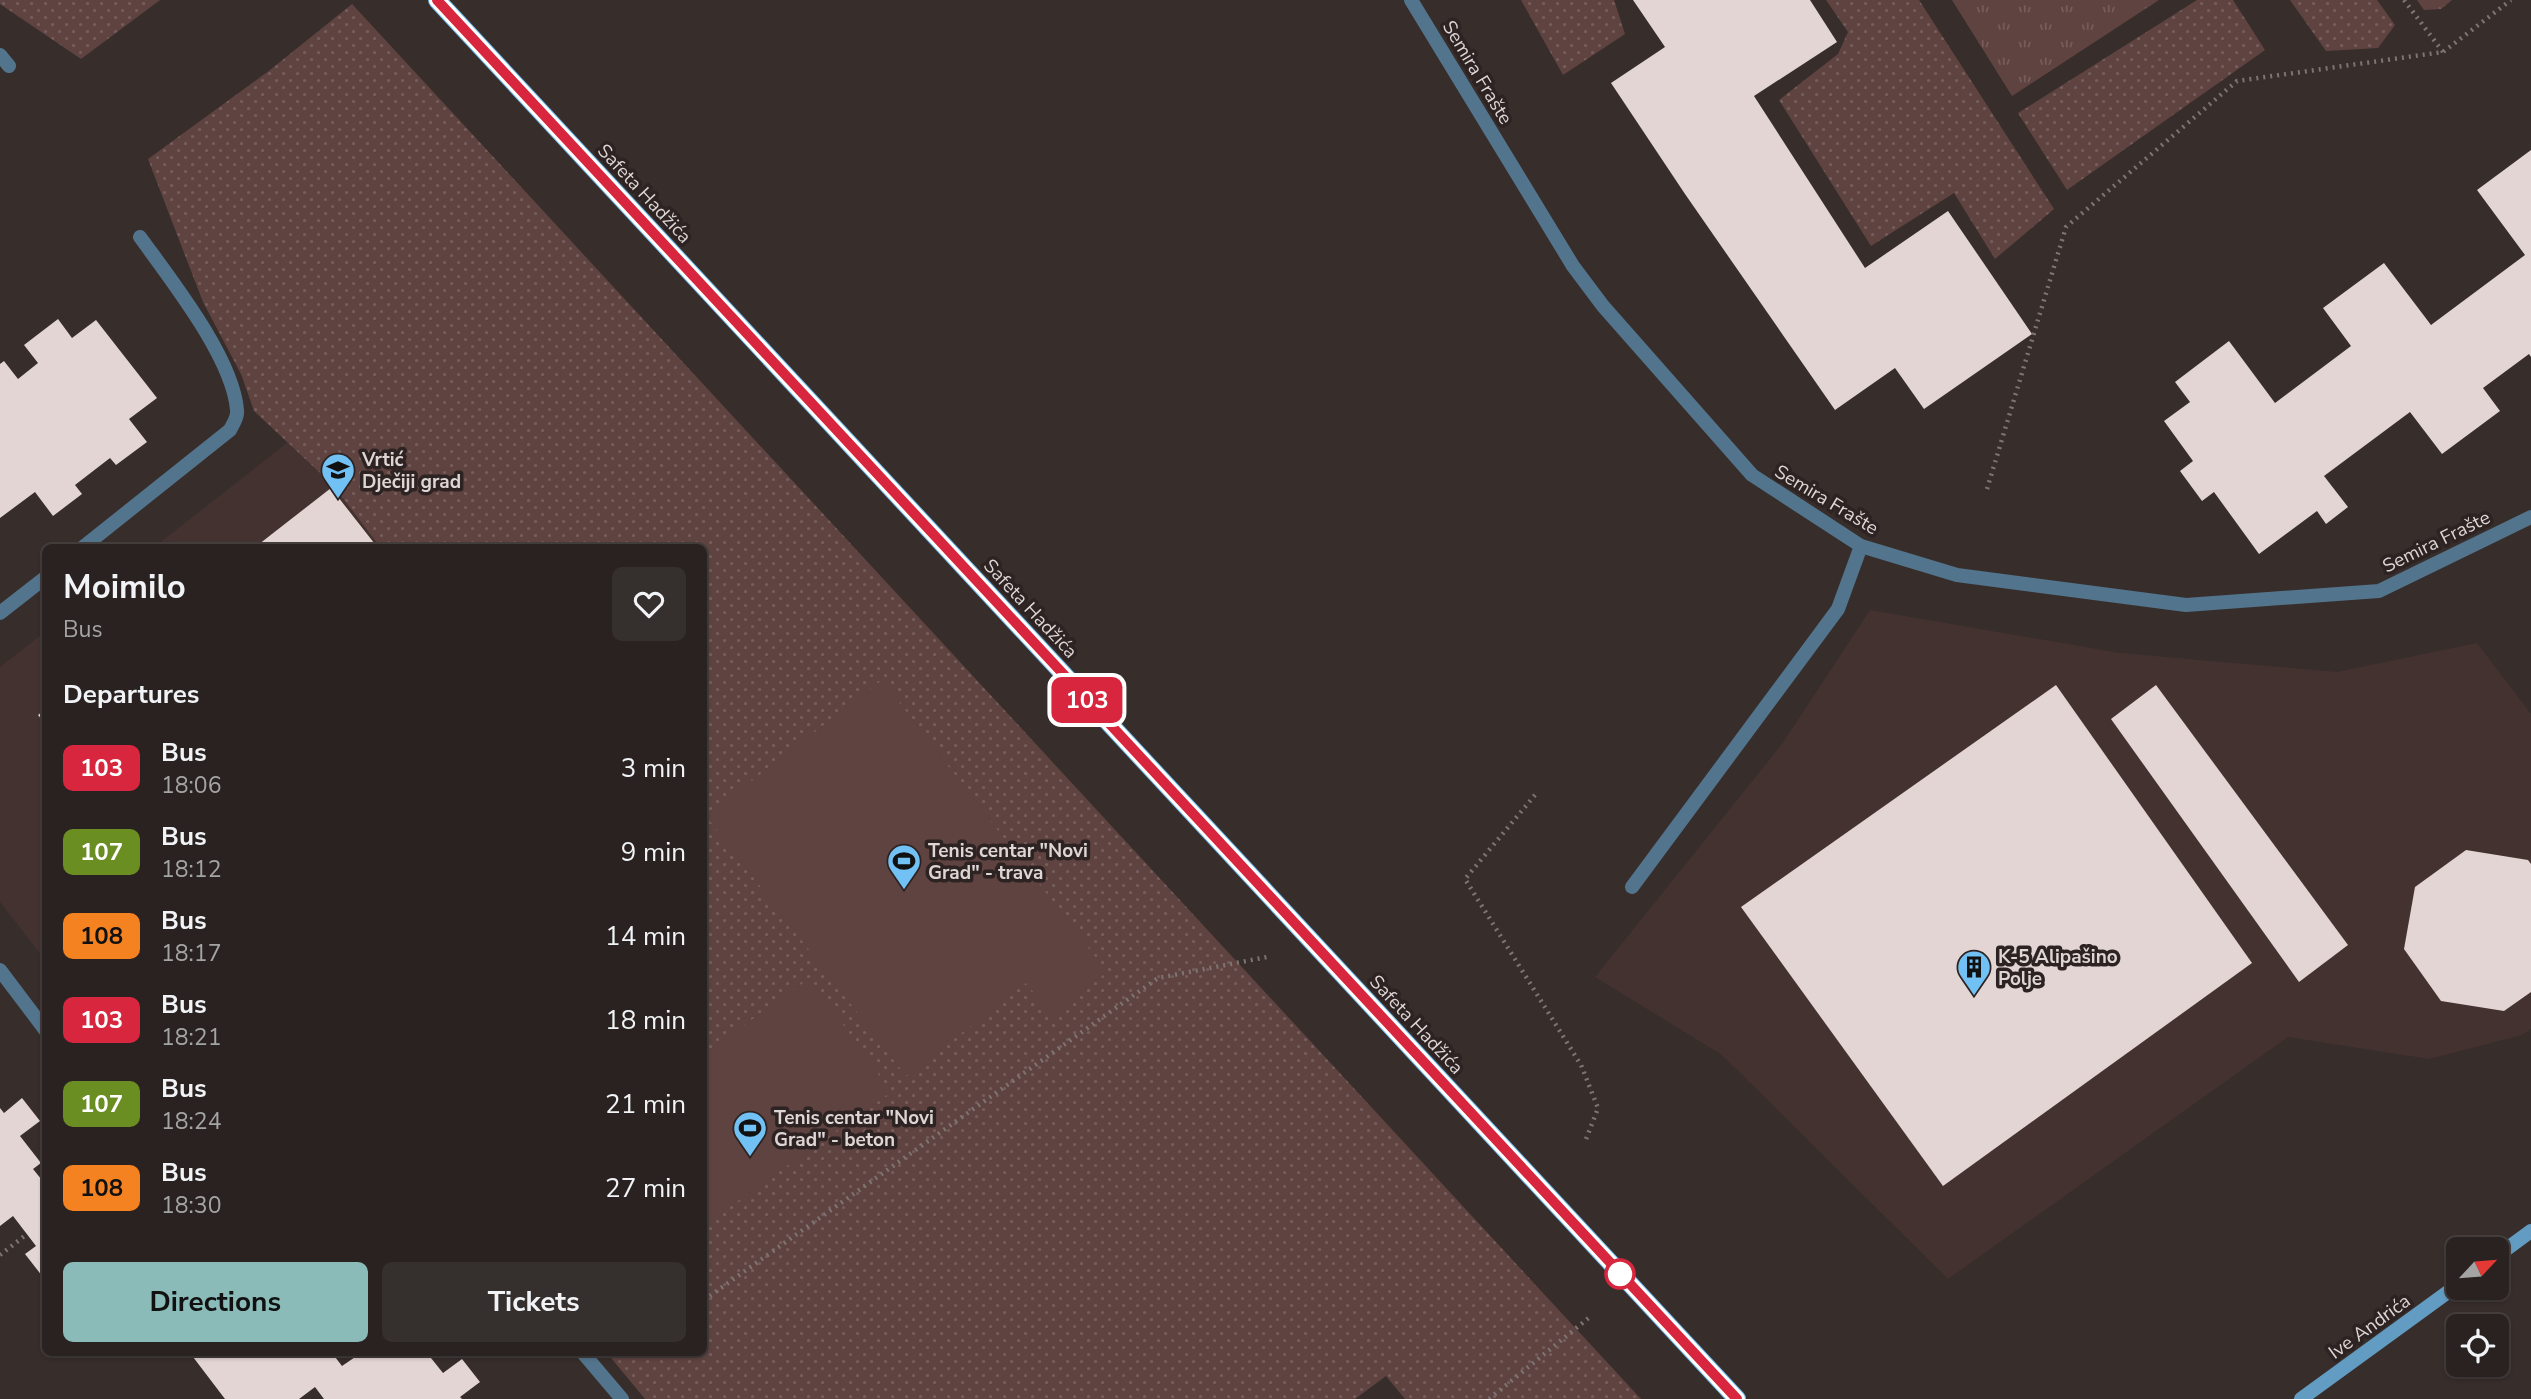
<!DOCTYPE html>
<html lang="en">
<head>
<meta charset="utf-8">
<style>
  :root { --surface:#292220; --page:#352f2d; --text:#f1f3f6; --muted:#a5a4a5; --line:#453f3e; --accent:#8bbbb9 }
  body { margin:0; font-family:"Nunito Sans",sans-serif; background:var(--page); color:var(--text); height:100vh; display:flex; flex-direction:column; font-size:26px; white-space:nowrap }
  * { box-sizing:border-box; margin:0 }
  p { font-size:23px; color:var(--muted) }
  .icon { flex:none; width:38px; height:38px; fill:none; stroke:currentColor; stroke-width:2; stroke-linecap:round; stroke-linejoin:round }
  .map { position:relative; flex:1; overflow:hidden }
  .drawer { position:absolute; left:42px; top:544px; width:665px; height:812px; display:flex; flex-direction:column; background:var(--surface); border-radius:10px; box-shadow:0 2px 5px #0004,0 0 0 2px var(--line) }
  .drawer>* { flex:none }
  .badge { padding:0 14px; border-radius:10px; font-size:24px; line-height:46px }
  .needle { width:46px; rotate:64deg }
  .buttons { position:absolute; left:2446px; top:1237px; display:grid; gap:14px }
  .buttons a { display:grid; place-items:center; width:63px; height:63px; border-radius:10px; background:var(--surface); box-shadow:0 2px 5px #0004,0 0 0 2px var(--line); font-size:35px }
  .map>.badge { position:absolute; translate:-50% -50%; box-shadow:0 0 0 4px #fff }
  h2 { padding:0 21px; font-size:26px; line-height:63px }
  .round { display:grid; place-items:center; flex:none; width:74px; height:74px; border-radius:10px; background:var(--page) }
  .summary { display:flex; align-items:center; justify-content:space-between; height:119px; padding:0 21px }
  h1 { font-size:33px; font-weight:700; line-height:52px }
  .cta { display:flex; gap:14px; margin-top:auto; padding:14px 21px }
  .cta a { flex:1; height:80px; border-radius:10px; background:var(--accent); color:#111; font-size:28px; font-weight:700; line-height:80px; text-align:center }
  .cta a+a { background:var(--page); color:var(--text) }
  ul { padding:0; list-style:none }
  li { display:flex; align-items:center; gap:21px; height:84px; padding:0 21px }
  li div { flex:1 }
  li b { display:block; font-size:26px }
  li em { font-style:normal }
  li .badge { min-width:77px; font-weight:700; text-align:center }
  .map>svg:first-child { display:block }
  .built { fill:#443230 }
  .grass { fill:url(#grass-dots) }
  .park { fill:url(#park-tufts) }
  .pitch { fill:#5f4340 }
  .building { fill:#e2d5d3 }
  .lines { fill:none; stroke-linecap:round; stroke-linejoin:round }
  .path { stroke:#7d7473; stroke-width:4.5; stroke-dasharray:2 5; stroke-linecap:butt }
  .lane { stroke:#52758d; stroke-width:14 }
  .street { stroke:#52758d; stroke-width:14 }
  .secondary { stroke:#629cc2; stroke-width:14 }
  .primary { stroke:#6ebaec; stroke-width:18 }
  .line-casing { stroke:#fff; stroke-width:16 }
  .line { stroke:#d7263d; stroke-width:10 }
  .stop-dot { fill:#fff; stroke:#d7263d; stroke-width:3.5 }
  .labels { text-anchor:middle; stroke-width:7; stroke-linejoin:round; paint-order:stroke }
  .street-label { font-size:19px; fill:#ddd6d5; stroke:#2d2322 }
  .poi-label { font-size:19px; font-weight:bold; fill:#ddd6d5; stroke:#2d2322; text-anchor:start }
</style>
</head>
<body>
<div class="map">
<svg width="2531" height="1399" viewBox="0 0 2531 1399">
  <defs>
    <pattern id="grass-dots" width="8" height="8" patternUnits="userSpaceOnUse" patternTransform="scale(1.75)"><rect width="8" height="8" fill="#5f4340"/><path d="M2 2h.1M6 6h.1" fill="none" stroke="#765d5b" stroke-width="1.8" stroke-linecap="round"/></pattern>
    <pattern id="park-tufts" width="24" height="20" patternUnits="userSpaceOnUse" patternTransform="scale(1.75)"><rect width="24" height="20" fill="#5f4340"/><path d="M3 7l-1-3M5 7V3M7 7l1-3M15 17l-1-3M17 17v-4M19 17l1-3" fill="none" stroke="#765d5b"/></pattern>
  </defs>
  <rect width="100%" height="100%" fill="#372d2b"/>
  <!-- built -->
  <g class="built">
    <path d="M288 442 426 453 499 548H153Z"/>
    <path d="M1870 610 2120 653 2337 672 2477 643 2531 714V1029L2522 1035 2429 1059 2288 1037 1948 1279 1722 1055 1595 977 1782 744Z"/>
    <path d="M45 632V960L0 902V667Z"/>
  </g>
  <!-- grass -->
  <g class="grass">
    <path d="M0 0H160L81 59 0 4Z"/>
    <path d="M1521 0H1614L1625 34 1563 75Z"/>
    <path d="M1826 0H1919L2054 209 1995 259 1954 193 1871 246 1779 100 1838 54 1848 32Z"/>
    <path d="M2197 0H2233L2265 50 2067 190 2018 113Z"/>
    <path d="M2290 0H2377L2395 25 2378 48 2326 51Z"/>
    <path d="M352 4 1641 1399H1405L1386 1376 1355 1399H645L607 1353H704V548H381L332 484 254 411 241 374 203 302 148 159 270 70Z"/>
  </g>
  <!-- park -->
  <g class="park">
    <path d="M1952 0H2159L2012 96Z"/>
    <path d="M2417 0H2452L2441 9 2424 10Z"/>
  </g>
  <!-- pitch -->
  <g class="pitch">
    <path d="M882 680 1107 972 1052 1015 1026 983 906 1076 706 816Z"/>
    <path d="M810 978 891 1092 704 1225V1054Z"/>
  </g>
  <!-- building -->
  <g class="building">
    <path d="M1633 0H1810L1837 42 1754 96 1865 268 1948 211 2032 334 1924 409 1895 368 1835 410 1685 194 1611 83 1665 47Z"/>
    <path d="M2531 150V357L2529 354 2483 388 2500 411 2442 454 2410 412 2324 476 2348 507 2326 524 2317 511 2259 554 2214 492 2202 501 2180 471 2193 461 2164 421 2190 402 2175 382 2229 341 2275 403 2351 346 2323 308 2384 263 2431 325 2525 255 2477 190Z"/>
    <path d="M58 319 72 338 96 320 157 398 129 419 147 442 116 465 110 458 75 485 82 494 53 516 35 492 0 518V364L4 361 18 379 38 363 24 345Z"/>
    <path d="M331 488 378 548H254Z"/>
    <path d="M2056 685 2252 963 1943 1186 1741 907Z"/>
    <path d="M2156 685 2348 945 2299 982 2111 719Z"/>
    <path d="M46 709V725L38 715Z"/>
    <path d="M2466 850 2528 860 2531 864V992L2504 1011 2441 1001 2404 949 2415 887Z"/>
    <path d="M22 1098 40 1121 20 1136 41 1163 33 1169 46 1185V1281L25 1254 36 1246 13 1216 0 1226V1108L4 1113Z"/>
    <path d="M190 1353H332L342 1366 361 1353H427L443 1373 462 1359 480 1382 460 1397 462 1399H324L315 1387 299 1399H225Z"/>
  </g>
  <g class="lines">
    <!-- path -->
    <g class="path">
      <path d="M2404 0 2443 52"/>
      <path d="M1987 489 2066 227 2237 81 2443 52 2511 0"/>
      <path d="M1535 795 1465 879 1581 1065 1598 1108 1585 1142"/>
      <path d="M0 1255 27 1234"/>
      <path d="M704 1300 1158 978 1267 957"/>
      <path d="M1489 1399 1591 1316"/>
    </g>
    <!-- lane -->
    <g class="lane">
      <path d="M0 55 9 66"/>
      <path d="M82 548 230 430C233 424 238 417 237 410 233 358 171 280 140 237"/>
      <path d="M0 613 46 577"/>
      <path d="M1632 887 1838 609 1861 546"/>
      <path d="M0 970 46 1031"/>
      <path d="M583 1353 622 1399"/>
    </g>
    <!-- street -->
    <path class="street" d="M1411 0 1573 266 1603 306 1752 475 1861 546 1957 575 2186 605 2379 591 2531 517"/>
    <!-- secondary -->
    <g class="secondary">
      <path d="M2497 1256 2531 1231"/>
      <path d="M2301 1399 2459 1284"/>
    </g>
    <!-- primary -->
    <path class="primary" d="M437 0 1737 1399"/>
  </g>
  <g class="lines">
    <!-- line casing -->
    <g class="line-casing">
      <path id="line" d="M437 0 1737 1399"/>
    </g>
    <!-- line -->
    <use href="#line" class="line"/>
  </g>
  <!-- icons -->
  <defs>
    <g id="school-pin" transform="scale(1.75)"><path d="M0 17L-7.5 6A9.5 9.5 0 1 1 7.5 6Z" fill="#72c1f5" stroke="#2d2322"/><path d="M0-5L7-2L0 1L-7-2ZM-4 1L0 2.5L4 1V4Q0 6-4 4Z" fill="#111"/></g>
    <g id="stadium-pin" transform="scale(1.75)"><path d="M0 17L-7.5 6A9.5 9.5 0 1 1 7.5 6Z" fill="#72c1f5" stroke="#2d2322"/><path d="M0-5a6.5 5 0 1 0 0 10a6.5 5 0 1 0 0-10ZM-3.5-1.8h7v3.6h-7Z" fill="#111"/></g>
    <g id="building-pin" transform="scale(1.75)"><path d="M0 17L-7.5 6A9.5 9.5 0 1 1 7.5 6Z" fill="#72c1f5" stroke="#2d2322"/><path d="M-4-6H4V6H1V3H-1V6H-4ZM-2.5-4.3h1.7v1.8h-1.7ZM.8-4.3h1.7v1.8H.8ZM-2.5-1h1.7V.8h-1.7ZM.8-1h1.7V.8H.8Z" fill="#111"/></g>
  </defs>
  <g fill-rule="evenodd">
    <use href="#school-pin" x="338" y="470"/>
    <use href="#stadium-pin" x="904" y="861"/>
    <use href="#building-pin" x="1974" y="967"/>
    <use href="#stadium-pin" x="750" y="1128"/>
  </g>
  <!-- markers -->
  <circle class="stop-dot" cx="1620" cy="1274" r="14"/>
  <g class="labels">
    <!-- street labels -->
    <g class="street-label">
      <text transform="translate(1478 72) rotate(59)" y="7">Semira Frašte</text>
      <text transform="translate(645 193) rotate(47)" y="7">Safeta Hadžića</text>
      <text transform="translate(1827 499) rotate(31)" y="7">Semira Frašte</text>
      <text transform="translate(2436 541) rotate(-26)" y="7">Semira Frašte</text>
      <text transform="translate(1031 608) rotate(47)" y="7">Safeta Hadžića</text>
      <text transform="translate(1417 1024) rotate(47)" y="7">Safeta Hadžića</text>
      <text transform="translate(2369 1326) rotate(-36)" y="7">Ive Andrića</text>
    </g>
    <!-- poi labels -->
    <g class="poi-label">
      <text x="362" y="466">Vrtić<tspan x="362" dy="22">Dječiji grad</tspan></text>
      <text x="928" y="857">Tenis centar "Novi<tspan x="928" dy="22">Grad" - trava</tspan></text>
      <text x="1998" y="963">K-5 Alipašino<tspan x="1998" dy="22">Polje</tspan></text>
      <text x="774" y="1124">Tenis centar "Novi<tspan x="774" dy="22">Grad" - beton</tspan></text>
    </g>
  </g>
</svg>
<div class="buttons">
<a><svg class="needle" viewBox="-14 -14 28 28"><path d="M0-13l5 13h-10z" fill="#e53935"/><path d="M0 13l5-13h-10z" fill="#a5a4a5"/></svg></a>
<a><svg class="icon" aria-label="locate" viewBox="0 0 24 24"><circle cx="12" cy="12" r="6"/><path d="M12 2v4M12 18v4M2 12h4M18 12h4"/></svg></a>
</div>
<b class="badge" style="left:1087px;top:700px;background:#d7263d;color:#fff">103</b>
<section class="drawer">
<div class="summary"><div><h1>Moimilo</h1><p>Bus</p></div><a class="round"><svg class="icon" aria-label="heart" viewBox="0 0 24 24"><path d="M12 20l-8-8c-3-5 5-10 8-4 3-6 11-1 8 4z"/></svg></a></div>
<h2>Departures</h2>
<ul>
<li><span class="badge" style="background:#d7263d;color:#fff">103</span><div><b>Bus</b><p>18:06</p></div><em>3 min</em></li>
<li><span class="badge" style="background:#6b8e23;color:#fff">107</span><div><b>Bus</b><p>18:12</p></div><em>9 min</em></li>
<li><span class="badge" style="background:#f58220;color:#111">108</span><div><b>Bus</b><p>18:17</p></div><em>14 min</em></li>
<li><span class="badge" style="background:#d7263d;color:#fff">103</span><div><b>Bus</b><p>18:21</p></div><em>18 min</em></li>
<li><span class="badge" style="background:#6b8e23;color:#fff">107</span><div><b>Bus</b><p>18:24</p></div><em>21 min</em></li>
<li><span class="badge" style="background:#f58220;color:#111">108</span><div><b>Bus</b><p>18:30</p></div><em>27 min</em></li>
</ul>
<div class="cta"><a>Directions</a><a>Tickets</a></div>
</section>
</div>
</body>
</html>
